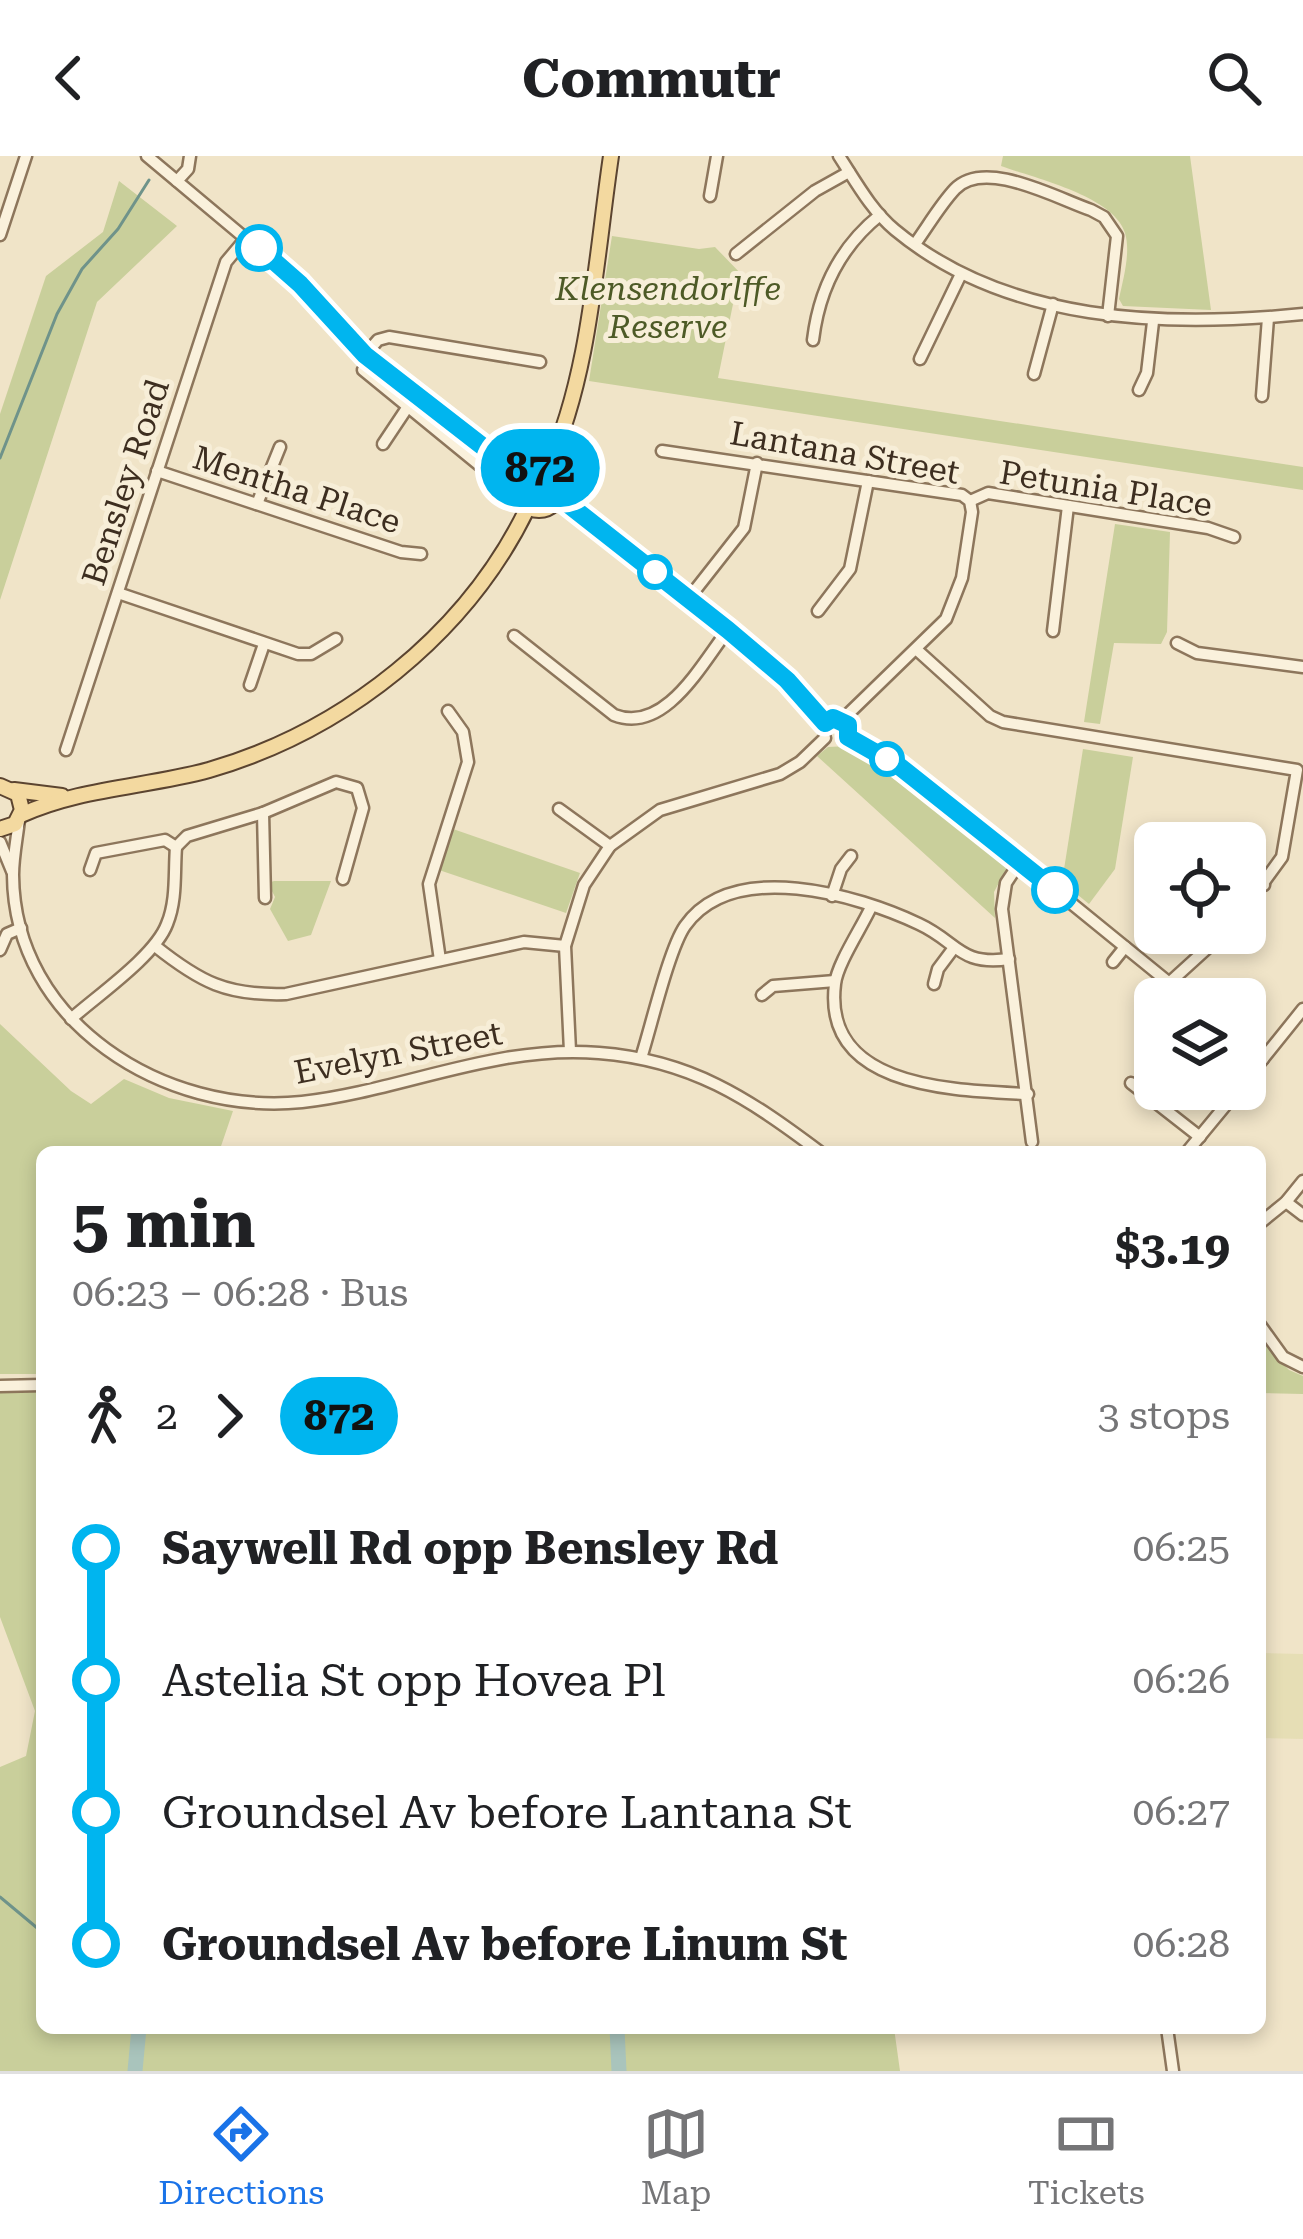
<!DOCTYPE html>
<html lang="en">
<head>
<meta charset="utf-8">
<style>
  :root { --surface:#fff; --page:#f6f6f6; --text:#202124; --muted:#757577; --line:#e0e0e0; --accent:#1a73e8 }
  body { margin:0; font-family:"Roboto Serif",serif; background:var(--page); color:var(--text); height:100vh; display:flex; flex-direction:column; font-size:45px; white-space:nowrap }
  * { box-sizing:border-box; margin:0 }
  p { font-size:39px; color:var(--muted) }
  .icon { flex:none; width:66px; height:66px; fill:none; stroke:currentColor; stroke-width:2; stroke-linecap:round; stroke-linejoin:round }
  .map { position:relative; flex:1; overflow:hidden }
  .panel { position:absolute; left:36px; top:990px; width:1230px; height:888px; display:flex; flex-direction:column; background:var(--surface); border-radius:18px; box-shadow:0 6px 18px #0003 }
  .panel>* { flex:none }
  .badge { padding:0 24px; border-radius:39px; font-size:42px; line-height:78px }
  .controls { position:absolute; left:1134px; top:666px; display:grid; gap:24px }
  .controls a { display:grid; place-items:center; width:132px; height:132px; border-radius:18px; background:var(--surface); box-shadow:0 6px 18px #0003; font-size:60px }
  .map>.badge { position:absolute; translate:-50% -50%; box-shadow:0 0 0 6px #fff }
  .legs { display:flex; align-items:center; gap:18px; height:132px; padding:0 36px; font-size:39px }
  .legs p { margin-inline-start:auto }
  .headline { display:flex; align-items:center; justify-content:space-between; height:204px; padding:0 36px }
  h1 { font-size:66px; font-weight:700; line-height:90px }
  ul { padding:0 36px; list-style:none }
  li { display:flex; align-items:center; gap:42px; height:132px; font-size:45px }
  li i { display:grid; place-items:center; width:18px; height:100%; margin:0 15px; background:currentColor }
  li i::after { content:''; width:30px; height:30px; margin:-15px; border:9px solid; border-radius:50%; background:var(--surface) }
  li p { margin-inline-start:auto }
  li:first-child i { background:linear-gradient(#0000 50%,currentColor 0) }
  li:last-child i { background:linear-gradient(currentColor 50%,#0000 0) }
  header { display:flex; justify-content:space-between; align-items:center; height:156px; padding:0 36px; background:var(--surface); font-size:54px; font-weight:700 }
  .tab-bar { display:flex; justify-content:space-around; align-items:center; height:168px; border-top:3px solid var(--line); background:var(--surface); font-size:33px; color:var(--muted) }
  .tab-bar a { display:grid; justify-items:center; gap:6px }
  .tab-bar .active { color:var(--accent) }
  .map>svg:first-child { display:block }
  .farmland { fill:#e6deb5 }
  .green { fill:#c9cf9b }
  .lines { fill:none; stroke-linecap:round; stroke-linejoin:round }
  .stream { stroke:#6f938a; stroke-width:3 }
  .river { stroke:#a9c4bc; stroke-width:15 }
  .minor-casing { stroke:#8d765c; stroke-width:15 }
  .major-casing { stroke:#5b4430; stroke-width:18 }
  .minor { stroke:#faf1dc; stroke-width:10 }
  .major { stroke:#f3d9a0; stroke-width:14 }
  .line-1-casing { stroke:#fff; stroke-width:27 }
  .line-1 { stroke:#00b5ef; stroke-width:18 }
  .stop-1-dot { fill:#fff; stroke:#00b5ef; stroke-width:6 }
  .labels { text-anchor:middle; stroke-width:10; stroke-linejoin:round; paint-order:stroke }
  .park-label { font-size:33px; font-style:italic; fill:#4d5a26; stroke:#f7eed8 }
  .street-label { font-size:33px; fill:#3d2e20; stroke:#f7eed8 }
</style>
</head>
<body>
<header><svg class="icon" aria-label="back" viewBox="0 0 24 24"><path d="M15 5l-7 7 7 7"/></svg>Commutr<svg class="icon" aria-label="search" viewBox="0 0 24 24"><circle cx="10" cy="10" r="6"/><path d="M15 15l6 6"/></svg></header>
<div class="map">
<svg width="1303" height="1915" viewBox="0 0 1303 1915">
  <rect width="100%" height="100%" fill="#f0e4c8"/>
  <!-- farmland -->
  <path class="farmland" d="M1260 1497 1303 1498V1583L1260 1582Z"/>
  <!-- green -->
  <g class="green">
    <path d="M1003 0H1190L1211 154 1123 150 1119 143C1123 123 1131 97 1125 77 1114 40 1034 22 1001 10Z"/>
    <path d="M119 25 177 70 97 146 0 444V258L46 120 103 76Z"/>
    <path d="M612 80 699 93 715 91 744 121 733 148 718 222 1303 311V334L589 225Z"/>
    <path d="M1115 368 1170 376 1167 476 1161 488 1114 487 1100 568 1084 566Z"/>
    <path d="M849 590 1009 708 994 736 995 762 817 600 828 591Z"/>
    <path d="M1083 593 1133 601 1115 713 1089 748 1062 726Z"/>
    <path d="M453 673 580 717 566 757 439 714Z"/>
    <path d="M274 725H331L311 779 288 785 270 753 275 741 268 727Z"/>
    <path d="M0 868 71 935 91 948 124 923 169 942 233 955 219 996H42V1218H0Z"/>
    <path d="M1260 1183 1289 1214 1303 1220V1238L1260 1237Z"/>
    <path d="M42 1233V1872H894L900 1915H0V1611L26 1600 35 1555 0 1461V1234Z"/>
  </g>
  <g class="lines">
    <!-- stream -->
    <g class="stream">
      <path d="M0 302 57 158 82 113 118 73 149 24"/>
      <path d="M0 1741 42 1776"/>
    </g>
    <!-- river -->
    <g class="river">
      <path d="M617 1872 619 1915"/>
      <path d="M135 1915 139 1872"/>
    </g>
    <!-- minor casing -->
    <g class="minor-casing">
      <g id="minor">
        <path d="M147 0 300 128 365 199 522 321"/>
        <path d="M839 0C856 26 871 54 895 74 1007 167 1165 172 1303 158"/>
        <path d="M177 25 188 13 190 0"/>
        <path d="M710 40 717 0"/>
        <path d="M0 79 26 0"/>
        <path d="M915 88C928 70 940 49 955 33 985 2 1056 42 1091 54L1104 61 1117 80 1108 160"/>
        <path d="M736 98 815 35 849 16"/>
        <path d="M813 184C819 134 840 91 880 59"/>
        <path d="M365 199 378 184 389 181 540 206"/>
        <path d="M920 203 961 118"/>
        <path d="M363 214 495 322"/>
        <path d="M1034 218 1053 148"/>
        <path d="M1139 234 1147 217 1153 166"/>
        <path d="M1262 240 1268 162"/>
        <path d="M383 288 411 246"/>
        <path d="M662 295 962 339 970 345 972 356 962 422 946 463 843 563"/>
        <path d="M157 315 401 396 421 398"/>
        <path d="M559 341 728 474 786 524 825 567"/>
        <path d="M970 345 988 337 1208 372 1234 381"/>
        <path d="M257 348 280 291"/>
        <path d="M118 437 298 498H311L336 483"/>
        <path d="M689 442 744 372 757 307"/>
        <path d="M818 455 850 413 868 325"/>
        <path d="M1053 475 1068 350"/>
        <path d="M514 480 614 559C665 579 702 507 728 474"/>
        <path d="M1177 487 1197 497 1303 511"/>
        <path d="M917 494 990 560 1003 566 1297 614 1282 701 1245 752"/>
        <path d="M250 529 264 488"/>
        <path d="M847 581 899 609 926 629 1189 843"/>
        <path d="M66 594 226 106 247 81"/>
        <path d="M559 653 610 690"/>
        <path d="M263 657 265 742"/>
        <path d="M19 664C17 682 13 701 13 719 14 867 165 960 302 946 401 935 497 888 599 897 691 904 748 942 820 996"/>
        <path d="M0 686 12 715"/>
        <path d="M176 691 187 680 263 657 336 626 357 632 363 652 343 723"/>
        <path d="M1020 706 1006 727 1002 753 1032 986"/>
        <path d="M90 714 96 697 165 684 176 691"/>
        <path d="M1245 715 1264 729"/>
        <path d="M832 740 841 713 851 700"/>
        <path d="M871 751C862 771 837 808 835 828 822 933 955 934 1028 938"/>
        <path d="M155 790C200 826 227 840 286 838L524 786 565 790"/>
        <path d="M0 794 7 778 21 772"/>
        <path d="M440 804 429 728 468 606 463 576 448 555"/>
        <path d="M1113 806 1125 791"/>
        <path d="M1169 827 1224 777"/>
        <path d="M934 828 938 813 953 793"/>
        <path d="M762 839 773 830 835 825"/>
        <path d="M71 863C98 839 155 800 167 768 177 744 174 717 176 691"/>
        <path d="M1245 888 1263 903"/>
        <path d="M570 895 565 790 584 729 610 690 660 654 780 618 800 606 825 582"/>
        <path d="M641 902C651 871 669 793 685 770 733 702 858 739 919 768 958 786 959 810 1009 803"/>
        <path d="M1245 925 1303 853"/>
        <path d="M1131 927 1200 981"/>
        <path d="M1187 996 1239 933"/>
        <path d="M1286 1046 1303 1059"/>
        <path d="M1260 1067 1286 1046 1303 1025"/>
        <path d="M1260 1169 1283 1201 1303 1211"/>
        <path d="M0 1230 42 1229"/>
        <path d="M1167 1872 1173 1915"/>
      </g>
    </g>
    <!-- major casing -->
    <g class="major-casing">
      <g id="major">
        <circle cx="539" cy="333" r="21"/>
        <path d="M547 313C590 221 596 101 611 0"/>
        <path d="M0 630 18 638 22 654 15 668 0 673"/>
        <path d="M14 634 62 640"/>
        <path d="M21 659C80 632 147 631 209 614 344 575 467 478 528 351"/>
      </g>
    </g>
    <!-- minor -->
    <use href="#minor" class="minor"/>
    <!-- major -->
    <use href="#major" class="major"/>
  </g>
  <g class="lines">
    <!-- line-1 casing -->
    <g class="line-1-casing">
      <path id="line-1" d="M259 92 300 128 365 199 522 321 534 313 554 318 560 329 559 341 728 474 787 524 825 567 833 562 848 569V581L899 610 1055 734"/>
    </g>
    <!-- line-1 -->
    <use href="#line-1" class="line-1"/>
  </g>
  <!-- markers -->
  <g class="stop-1-dot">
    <circle cx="259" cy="92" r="21"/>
    <circle cx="655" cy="416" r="15"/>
    <circle cx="887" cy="603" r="15"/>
    <circle cx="1055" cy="734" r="21"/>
  </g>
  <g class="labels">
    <!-- park labels -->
    <g class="park-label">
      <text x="668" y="144">Klensendorlffe<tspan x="668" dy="38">Reserve</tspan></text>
    </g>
    <!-- street labels -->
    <g class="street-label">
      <text transform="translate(845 296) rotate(10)" y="12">Lantana Street</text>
      <text transform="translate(125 326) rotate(-72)" y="12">Bensley Road</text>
      <text transform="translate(1106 332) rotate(9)" y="12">Petunia Place</text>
      <text transform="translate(297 333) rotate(18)" y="12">Mentha Place</text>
      <text transform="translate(398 896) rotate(-11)" y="12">Evelyn Street</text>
    </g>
  </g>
</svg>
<div class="controls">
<a><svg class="icon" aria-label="locate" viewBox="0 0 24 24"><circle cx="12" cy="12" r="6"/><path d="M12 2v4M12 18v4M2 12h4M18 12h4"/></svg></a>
<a><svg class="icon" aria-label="layers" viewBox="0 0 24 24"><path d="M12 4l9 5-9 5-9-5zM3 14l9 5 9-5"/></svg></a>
</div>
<b class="badge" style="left:540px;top:312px;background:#00b5ef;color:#111">872</b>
<section class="panel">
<div class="headline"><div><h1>5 min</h1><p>06:23 – 06:28 · Bus</p></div><b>$3.19</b></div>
<div class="legs"><svg class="icon" aria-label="walk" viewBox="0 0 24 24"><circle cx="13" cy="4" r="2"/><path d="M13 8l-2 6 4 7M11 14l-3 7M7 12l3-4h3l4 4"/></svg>2<svg class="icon" aria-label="forward" viewBox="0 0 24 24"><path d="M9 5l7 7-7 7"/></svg><b class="badge" style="background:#00b5ef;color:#111">872</b><p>3 stops</p></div>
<ul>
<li><i style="color:#00b5ef"></i><b>Saywell Rd opp Bensley Rd</b><p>06:25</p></li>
<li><i style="color:#00b5ef"></i><span>Astelia St opp Hovea Pl</span><p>06:26</p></li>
<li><i style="color:#00b5ef"></i><span>Groundsel Av before Lantana St</span><p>06:27</p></li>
<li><i style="color:#00b5ef"></i><b>Groundsel Av before Linum St</b><p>06:28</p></li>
</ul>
</section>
</div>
<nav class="tab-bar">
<a class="active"><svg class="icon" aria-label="directions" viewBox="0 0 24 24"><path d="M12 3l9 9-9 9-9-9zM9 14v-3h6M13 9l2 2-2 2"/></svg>Directions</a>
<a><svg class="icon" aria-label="map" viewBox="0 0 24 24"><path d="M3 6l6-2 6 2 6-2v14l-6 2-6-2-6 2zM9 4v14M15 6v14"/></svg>Map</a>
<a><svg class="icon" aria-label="tickets" viewBox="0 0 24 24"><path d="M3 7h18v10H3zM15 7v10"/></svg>Tickets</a>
</nav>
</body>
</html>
